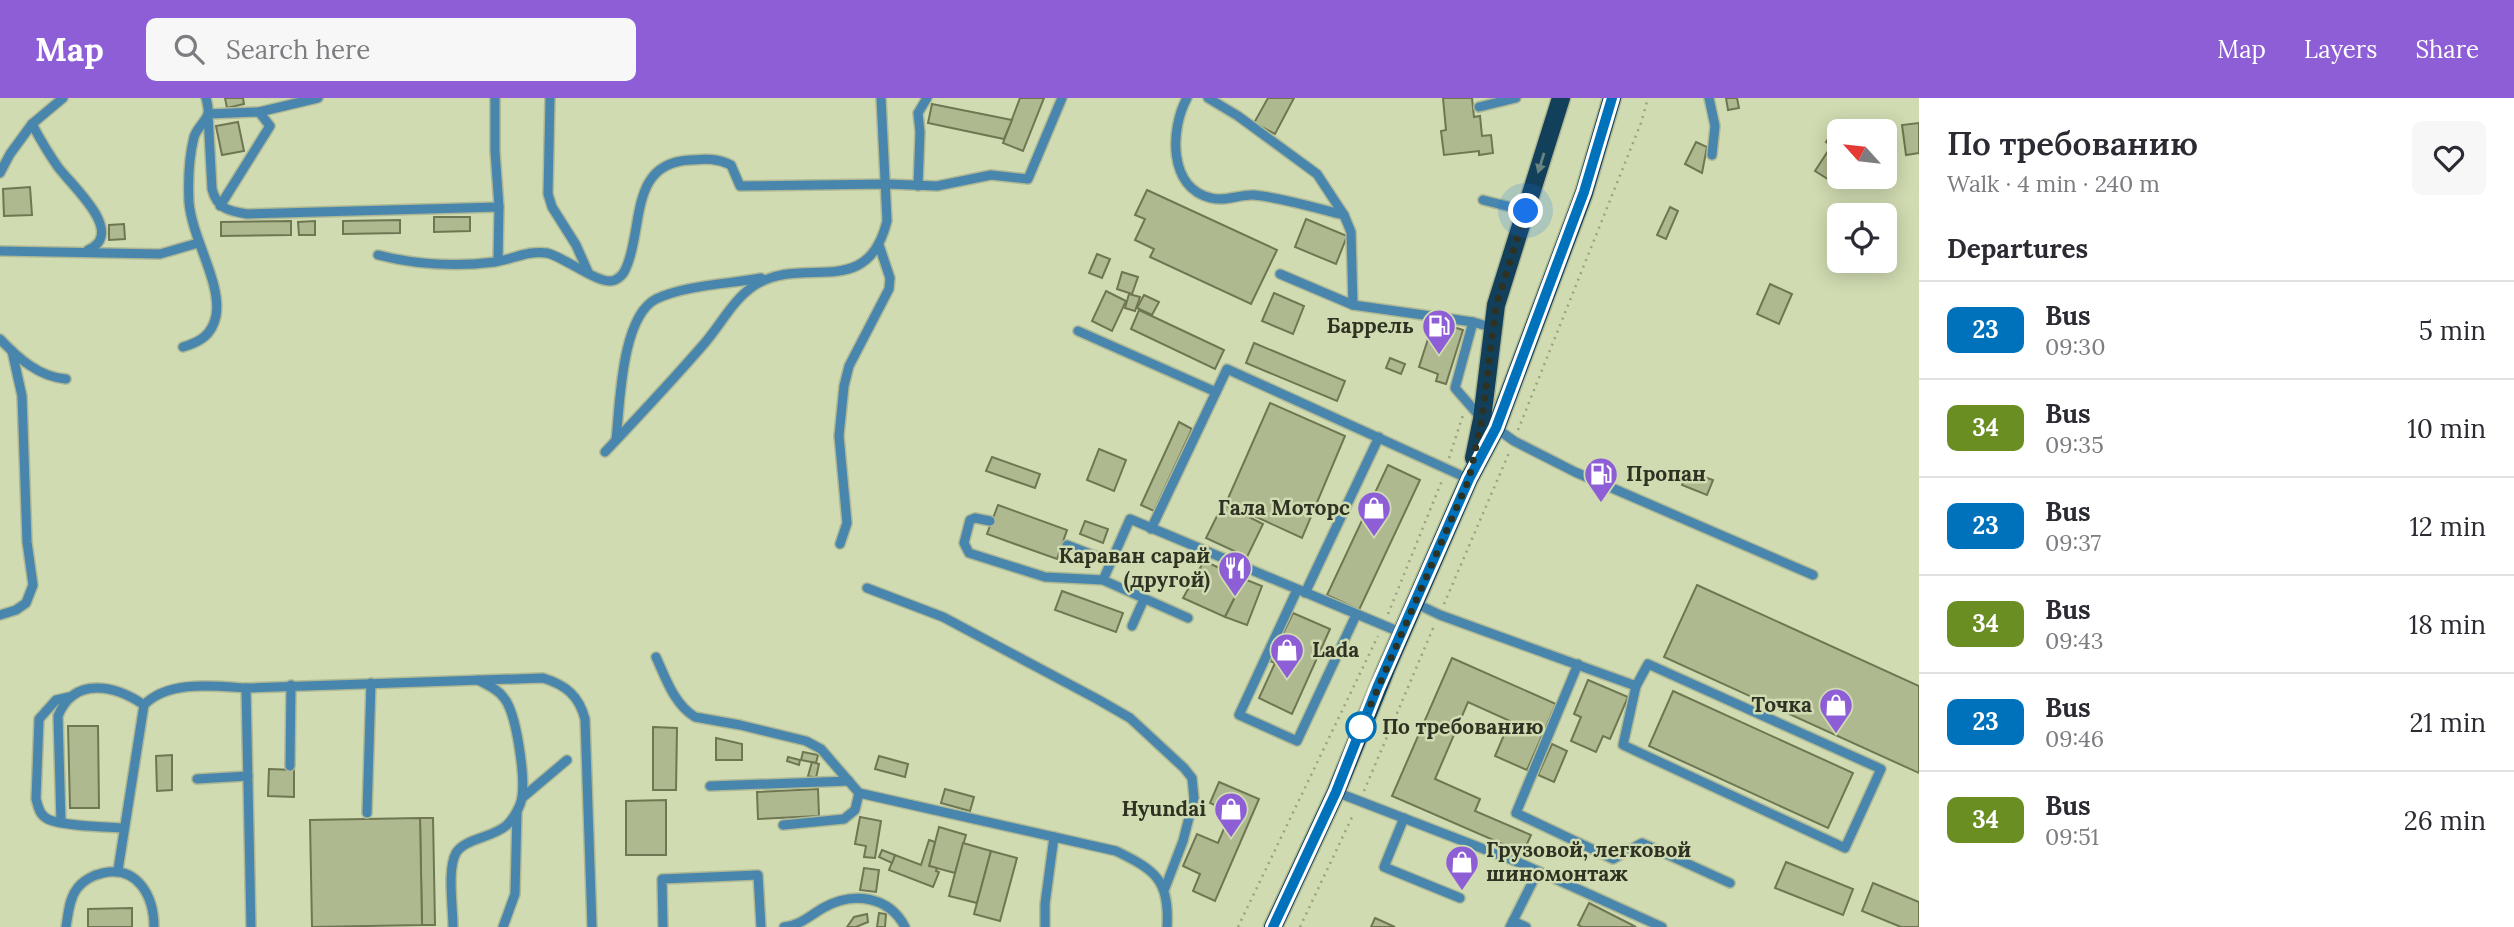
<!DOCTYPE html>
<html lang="en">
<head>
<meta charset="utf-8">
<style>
  :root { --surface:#fff; --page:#f7f7f7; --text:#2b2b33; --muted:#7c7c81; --line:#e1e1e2; --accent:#8e5ed7 }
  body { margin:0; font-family:Lora,serif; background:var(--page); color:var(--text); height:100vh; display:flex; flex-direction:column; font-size:26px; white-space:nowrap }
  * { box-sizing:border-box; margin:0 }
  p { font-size:23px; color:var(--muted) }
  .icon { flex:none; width:38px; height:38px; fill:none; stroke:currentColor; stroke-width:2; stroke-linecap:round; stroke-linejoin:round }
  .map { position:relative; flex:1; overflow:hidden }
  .panel { display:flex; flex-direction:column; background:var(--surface); width:595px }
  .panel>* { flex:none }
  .badge { padding:0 14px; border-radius:10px; font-size:24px; line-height:46px }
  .needle { width:46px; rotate:297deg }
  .tools { position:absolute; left:1827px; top:21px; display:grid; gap:14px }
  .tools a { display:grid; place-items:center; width:70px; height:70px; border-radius:10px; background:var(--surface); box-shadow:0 4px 18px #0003; font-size:35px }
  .you { position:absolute; width:35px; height:35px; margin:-18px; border:5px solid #fff; border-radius:50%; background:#1a73e8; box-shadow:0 0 0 10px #1a73e833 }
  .map>.badge { position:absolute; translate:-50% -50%; box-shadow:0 0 0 4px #fff }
  h2 { padding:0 28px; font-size:26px; line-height:63px }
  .round { display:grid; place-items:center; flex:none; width:74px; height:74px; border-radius:10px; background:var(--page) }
  .headline { display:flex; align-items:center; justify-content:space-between; height:119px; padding:0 28px }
  h1 { font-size:33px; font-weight:600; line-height:52px }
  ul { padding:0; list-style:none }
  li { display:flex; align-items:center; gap:21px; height:98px; padding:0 28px; border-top:2px solid var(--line) }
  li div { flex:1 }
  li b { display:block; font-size:26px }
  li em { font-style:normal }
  li .badge { min-width:77px; font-weight:700; text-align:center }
  header { display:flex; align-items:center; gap:42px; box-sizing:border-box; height:98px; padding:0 35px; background:var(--accent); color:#fff }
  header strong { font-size:33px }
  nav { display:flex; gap:38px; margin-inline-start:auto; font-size:24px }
  .search { width:490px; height:63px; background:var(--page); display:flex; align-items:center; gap:18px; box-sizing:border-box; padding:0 24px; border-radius:10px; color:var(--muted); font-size:26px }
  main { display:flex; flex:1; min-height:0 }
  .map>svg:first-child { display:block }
  .building { fill:#afb990; stroke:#6e7751; stroke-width:2 }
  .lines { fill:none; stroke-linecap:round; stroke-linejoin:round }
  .lane-casing { stroke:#b0b994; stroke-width:12 }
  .primary-casing { stroke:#b0b994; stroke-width:21 }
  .path { stroke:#99a281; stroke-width:2.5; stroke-dasharray:2 5; stroke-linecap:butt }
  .lane { stroke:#4986ae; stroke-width:9 }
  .primary { stroke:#123f59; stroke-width:18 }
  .oneway { fill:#688581 }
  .line-casing { stroke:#fff; stroke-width:16 }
  .line { stroke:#0072bc; stroke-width:10 }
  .walk { stroke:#2e3222; stroke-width:7; stroke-dasharray:0 12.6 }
  .stop-dot { fill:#fff; stroke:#0072bc; stroke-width:3.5 }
  .labels { text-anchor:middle; stroke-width:5; stroke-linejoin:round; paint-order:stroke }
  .poi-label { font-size:21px; font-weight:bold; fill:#2e3222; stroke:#d0dbb1; text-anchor:end }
  .stop-label { font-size:21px; font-weight:bold; fill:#2e3222; stroke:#d0dbb1; text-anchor:start }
</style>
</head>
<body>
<header>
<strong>Map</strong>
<div class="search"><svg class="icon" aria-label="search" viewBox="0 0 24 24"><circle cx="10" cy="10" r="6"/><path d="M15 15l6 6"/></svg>Search here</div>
<nav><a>Map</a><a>Layers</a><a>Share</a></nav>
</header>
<main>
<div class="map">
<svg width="1919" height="829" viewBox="0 0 1919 829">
  <rect width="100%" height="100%" fill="#d0dbb1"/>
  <!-- building -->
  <g class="building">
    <path d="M225 0H243L244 6 227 10Z"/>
    <path d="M1020 0H1044L1023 53 1003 45Z"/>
    <path d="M1268 0H1294L1275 36 1254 25Z"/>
    <path d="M1443 0H1472L1474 19 1480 18 1482 38 1491 37 1493 55 1479 57V53L1444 57 1441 33 1446 32Z"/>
    <path d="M1726 0H1737L1739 10 1728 12Z"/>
    <path d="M932 6 1012 22 1004 41 928 25Z"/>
    <path d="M238 24 244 53 222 57 216 28Z"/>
    <path d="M1919 25V55L1906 57 1902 27Z"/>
    <path d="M1834 32 1839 35V79H1844L1839 88 1815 73 1832 47 1826 44Z"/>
    <path d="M1696 44 1707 49 1702 75 1685 66Z"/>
    <path d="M30 89 32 117 4 118 3 91Z"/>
    <path d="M1147 92 1277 152 1251 206 1150 159 1154 151 1135 142 1145 121 1135 117Z"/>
    <path d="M1670 109 1678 113 1666 141 1657 137Z"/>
    <path d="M434 119H470V133L434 134Z"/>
    <path d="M1306 121 1347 138 1336 166 1295 149Z"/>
    <path d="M400 122V135L343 136V123Z"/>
    <path d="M291 123V137L221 138V124Z"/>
    <path d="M315 123V137H299L298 124Z"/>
    <path d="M124 126 125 141 109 142V127Z"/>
    <path d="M1097 156 1110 161 1102 180 1089 175Z"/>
    <path d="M1122 174 1138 179 1132 196 1117 191Z"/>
    <path d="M1770 186 1792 196 1779 226 1757 216Z"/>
    <path d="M1106 193 1126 203 1112 233 1092 223Z"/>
    <path d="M1274 195 1304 208 1293 236 1262 223Z"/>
    <path d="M1129 196 1140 199 1135 213 1125 210Z"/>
    <path d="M1144 197 1159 204 1152 217 1137 210Z"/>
    <path d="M1139 212 1224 252 1215 271 1131 231Z"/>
    <path d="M1450 228 1463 232 1446 286 1436 283 1438 276 1419 269 1428 241 1444 247Z"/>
    <path d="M1254 245 1345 283 1337 303 1246 265Z"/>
    <path d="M1390 260 1405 266 1401 276 1386 270Z"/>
    <path d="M1270 305 1345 338 1302 440 1226 405Z"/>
    <path d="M1179 324 1192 331 1154 413 1141 407Z"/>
    <path d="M1099 351 1126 362 1114 393 1087 382Z"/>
    <path d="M992 359 1040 376 1035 390 986 373Z"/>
    <path d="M1388 367 1420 382 1359 512 1327 497Z"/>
    <path d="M1688 373 1713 382 1707 397 1682 387Z"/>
    <path d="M1223 406 1263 426 1247 459 1206 440Z"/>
    <path d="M998 407 1067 432 1057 461 987 436Z"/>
    <path d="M1085 423 1108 431 1103 445 1080 436Z"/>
    <path d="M1204 463 1244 481 1225 519 1183 500Z"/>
    <path d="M1244 481 1262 488 1247 527 1225 519Z"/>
    <path d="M1697 487 1919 588V675L1664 559Z"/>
    <path d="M1062 493 1123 515 1116 534 1055 512Z"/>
    <path d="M1293 515 1330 531 1292 616 1259 600 1275 565 1270 563Z"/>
    <path d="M1452 560 1556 606 1527 672 1495 658 1510 623 1468 604 1435 681 1480 701 1475 713 1531 737 1523 755 1392 698Z"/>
    <path d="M1588 582 1628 599 1610 641 1603 638 1596 654 1571 643 1581 619 1574 616Z"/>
    <path d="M1673 593 1853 675 1828 730 1649 648Z"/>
    <path d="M68 628H98L99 710H70Z"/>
    <path d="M653 629 677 630 676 692H653Z"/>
    <path d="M716 640 742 646V662H716Z"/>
    <path d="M1552 646 1567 653 1554 684 1538 677Z"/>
    <path d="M803 654 818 657 816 665 801 662Z"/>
    <path d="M172 657V692L157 693 156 658Z"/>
    <path d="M879 658 908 666 905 679 875 671Z"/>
    <path d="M788 659 800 662 799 667 787 663Z"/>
    <path d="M812 664 819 666 816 680 808 678Z"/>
    <path d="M269 671 294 672V699L268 698Z"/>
    <path d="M1219 684 1259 701 1215 803 1193 793 1200 776 1183 768 1197 736 1218 745 1231 714 1210 705Z"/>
    <path d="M818 691 819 718 758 721 757 694Z"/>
    <path d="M945 691 974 699 970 713 941 705Z"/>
    <path d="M666 702V757H626V703Z"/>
    <path d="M860 719 881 723 875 760 864 759 866 748 855 746Z"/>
    <path d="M420 720H433L435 827H422Z"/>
    <path d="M420 720 422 827 312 829 310 722Z"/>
    <path d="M939 729 966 737 955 775 929 768Z"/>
    <path d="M929 742 935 744 929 768 937 770 936 773 939 774 933 789 889 772 895 757 921 767Z"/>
    <path d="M963 745 991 753 977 805 949 798Z"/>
    <path d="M882 752 895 757 892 765 879 759Z"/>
    <path d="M991 753 1017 760 1000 823 974 816Z"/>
    <path d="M1786 764 1853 791 1843 817 1775 790Z"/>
    <path d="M864 770 879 772 876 794 860 792Z"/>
    <path d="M1873 785 1919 804V829H1901L1862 813Z"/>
    <path d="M1589 805 1636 829H1582L1578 827Z"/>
    <path d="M132 810V829H88V811Z"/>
    <path d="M879 815 886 816 885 829H877Z"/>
    <path d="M867 816 868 824 856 829H847L854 819Z"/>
    <path d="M1375 820 1395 829H1371Z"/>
  </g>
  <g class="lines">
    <!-- lane casing -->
    <g class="lane-casing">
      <g id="lane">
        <path d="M495 0V53L499 109"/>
        <path d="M550 0 548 96 552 109 576 147 588 174"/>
        <path d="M1187 0C1170 31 1168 90 1211 100 1226 104 1240 96 1254 97 1284 100 1315 110 1344 117"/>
        <path d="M1208 0 1238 18 1317 76 1344 117 1351 134 1353 207"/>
        <path d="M1709 0 1715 28 1712 57"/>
        <path d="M1479 9 1516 0"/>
        <path d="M259 14 318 0"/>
        <path d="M32 26C40 41 48 55 58 69 71 87 127 135 88 152"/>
        <path d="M0 75 10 56 32 26 63 0"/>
        <path d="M918 88 920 34 918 15 927 0"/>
        <path d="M1483 102 1526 113"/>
        <path d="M220 108 270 28 259 14 208 16 212 91C217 111 229 113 247 116L499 109 498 163"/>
        <path d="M0 153 160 156 198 145"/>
        <path d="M378 157C417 167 455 169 495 164 513 161 529 152 547 155 565 159 601 189 615 182 623 178 625 173 628 165 643 124 631 65 690 62 706 61 717 60 731 67L740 88 887 86 937 88 991 77 1028 81 1062 0"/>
        <path d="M1280 176 1353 207 1473 224 1494 230"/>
        <path d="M1473 224 1455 290 1482 321"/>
        <path d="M1078 233 1216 294"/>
        <path d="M0 241C18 260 39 279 66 281"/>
        <path d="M183 249C200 244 212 237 216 218 222 185 192 141 189 104 188 83 189 59 194 39 197 30 205 24 208 16 209 12 207 4 206 0"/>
        <path d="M1496 330 1514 343 1575 374 1813 477"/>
        <path d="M616 342C620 307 621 219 656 201 685 187 729 186 761 180"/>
        <path d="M605 354C638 319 671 284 703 247 721 227 732 202 755 187 804 156 867 204 887 123L881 0"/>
        <path d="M990 423 975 420 970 422 964 445 969 455 1045 479 1103 482 1188 520"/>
        <path d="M1151 431 1227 271 1469 381"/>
        <path d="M840 446 847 425 839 338 844 288 849 268 889 191 890 180 879 147"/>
        <path d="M1067 447 1111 464"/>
        <path d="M1103 482 1130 421 1402 535"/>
        <path d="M867 490 943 519 1097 601 1130 620 1184 670 1192 680 1194 700 1183 743 1165 790"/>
        <path d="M1297 492 1239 617 1297 643 1356 517"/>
        <path d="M1305 495 1379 339"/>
        <path d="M1415 505 1440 517 1636 588"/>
        <path d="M0 517 16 512 26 505 33 487 27 444 22 298 12 253"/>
        <path d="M1132 528 1144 501"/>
        <path d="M656 559C666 581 674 606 695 619L740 627 806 643 821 651 859 695 1116 753C1155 772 1170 782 1167 829"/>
        <path d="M1578 566 1516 715 1613 761 1642 745 1730 785"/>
        <path d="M1648 566 1881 671 1845 750 1623 647 1636 588Z"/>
        <path d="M246 590 251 829"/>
        <path d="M69 599 56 602 39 621 36 701C38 708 39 716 46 720 57 728 107 729 124 730"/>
        <path d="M290 668 291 587"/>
        <path d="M197 681 248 678"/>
        <path d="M710 688 849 683"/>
        <path d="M1336 694 1520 765 1662 829"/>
        <path d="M522 700 567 662"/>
        <path d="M367 715 371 585"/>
        <path d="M1404 720 1384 769 1460 800"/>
        <path d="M61 724 58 618C74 578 115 587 144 607"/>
        <path d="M783 727 844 721 855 712 859 695"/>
        <path d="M118 772 144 607C168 582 214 588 246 590L543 580C566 587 579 598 585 621L592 829"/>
        <path d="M1513 823 1526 829"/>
        <path d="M66 829C68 817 69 802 76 792 82 783 93 777 103 775 138 767 154 799 154 829"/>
        <path d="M453 829C453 809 447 771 456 755 465 740 493 740 507 727 513 721 521 708 522 699 525 679 517 616 504 600 498 591 487 587 478 582"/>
        <path d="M503 829 515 796 517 714"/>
        <path d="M663 829 662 781 758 777 761 829"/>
        <path d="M784 829C801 827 809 818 823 810 853 793 889 798 905 829"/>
        <path d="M1045 829V806L1054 739"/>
        <path d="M1510 829 1538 773"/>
      </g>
    </g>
    <!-- primary casing -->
    <g class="primary-casing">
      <g id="primary">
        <path d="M1474 360 1482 321 1496 207 1561 0"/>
        <path d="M1273 829 1336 694 1386 571 1469 381 1496 330 1584 95 1612 0"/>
      </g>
    </g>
    <!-- path -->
    <g class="path">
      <path d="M1518 332 1641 25 1648 0"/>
      <path d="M1449 360 1463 317"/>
      <path d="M1444 506 1509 355"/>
      <path d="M1388 516 1443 380"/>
      <path d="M1364 693 1434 528"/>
      <path d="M1238 829 1378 538"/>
      <path d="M1300 829 1354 715"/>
    </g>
    <!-- lane -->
    <use href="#lane" class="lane"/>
    <!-- primary -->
    <use href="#primary" class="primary"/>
  </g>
  <!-- one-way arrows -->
  <defs><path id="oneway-solid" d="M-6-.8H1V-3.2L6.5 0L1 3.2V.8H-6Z" transform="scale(1.75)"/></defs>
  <use class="oneway" href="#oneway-solid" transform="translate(1541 65) rotate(107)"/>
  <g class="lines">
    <!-- line casing -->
    <g class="line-casing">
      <path id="line" d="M1273 829 1336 694 1377 590 1469 381 1496 330 1584 94 1612 0"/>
    </g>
    <!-- line -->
    <use href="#line" class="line"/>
    <!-- walk -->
    <path class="walk" d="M1361 629 1469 381 1482 321 1496 207 1526 113"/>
  </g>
  <!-- icons -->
  <defs>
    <g id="fuel-pin" transform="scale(1.75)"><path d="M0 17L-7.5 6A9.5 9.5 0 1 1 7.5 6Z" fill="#8e5ed7" stroke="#d0dbb1"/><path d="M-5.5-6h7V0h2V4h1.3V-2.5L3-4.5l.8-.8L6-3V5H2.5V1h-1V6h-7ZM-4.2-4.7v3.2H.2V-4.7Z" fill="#fff"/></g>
    <g id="shop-pin" transform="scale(1.75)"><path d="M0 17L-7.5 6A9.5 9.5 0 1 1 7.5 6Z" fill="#8e5ed7" stroke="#d0dbb1"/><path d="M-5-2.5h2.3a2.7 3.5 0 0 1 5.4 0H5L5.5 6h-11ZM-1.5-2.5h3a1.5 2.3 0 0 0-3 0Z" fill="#fff"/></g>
    <g id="restaurant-pin" transform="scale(1.75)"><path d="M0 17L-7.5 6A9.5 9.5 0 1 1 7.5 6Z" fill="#8e5ed7" stroke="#d0dbb1"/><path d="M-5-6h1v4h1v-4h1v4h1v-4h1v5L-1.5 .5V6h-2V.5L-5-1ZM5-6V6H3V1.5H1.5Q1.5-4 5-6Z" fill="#fff"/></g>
  </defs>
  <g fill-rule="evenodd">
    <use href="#fuel-pin" x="1439" y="228"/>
    <use href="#fuel-pin" x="1601" y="376"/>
    <use href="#shop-pin" x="1374" y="410"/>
    <use href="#restaurant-pin" x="1235" y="470"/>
    <use href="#shop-pin" x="1287" y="552"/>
    <use href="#shop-pin" x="1836" y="607"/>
    <use href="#shop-pin" x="1231" y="711"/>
    <use href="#shop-pin" x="1462" y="764"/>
  </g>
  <!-- markers -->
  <circle class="stop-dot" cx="1361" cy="629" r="14"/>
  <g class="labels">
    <!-- poi labels -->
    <g class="poi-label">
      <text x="1414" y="235">Баррель</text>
      <text x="1626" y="383" text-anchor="start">Пропан</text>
      <text x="1350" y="417">Гала Моторс</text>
      <text x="1210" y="465">Караван сарай<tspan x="1210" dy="24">(другой)</tspan></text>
      <text x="1312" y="559" text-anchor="start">Lada</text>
      <text x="1812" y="614">Точка</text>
      <text x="1206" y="718">Hyundai</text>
      <text x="1486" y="759" text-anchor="start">Грузовой, легковой<tspan x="1486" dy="24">шиномонтаж</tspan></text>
    </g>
    <!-- stop labels -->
    <g class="stop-label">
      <text x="1382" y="636">По требованию</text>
    </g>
  </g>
</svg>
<div class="tools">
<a><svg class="needle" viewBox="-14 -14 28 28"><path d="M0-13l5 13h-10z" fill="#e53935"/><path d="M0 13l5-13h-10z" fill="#7c7c81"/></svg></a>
<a><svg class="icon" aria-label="locate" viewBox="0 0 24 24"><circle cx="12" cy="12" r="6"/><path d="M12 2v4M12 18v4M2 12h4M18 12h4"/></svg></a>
</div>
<div class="you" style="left:1526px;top:113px"></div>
</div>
<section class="panel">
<div class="headline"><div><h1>По требованию</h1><p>Walk · 4 min · 240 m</p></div><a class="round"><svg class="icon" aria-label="heart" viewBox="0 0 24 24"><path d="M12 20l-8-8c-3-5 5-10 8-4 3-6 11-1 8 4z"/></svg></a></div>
<h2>Departures</h2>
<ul>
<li><span class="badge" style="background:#0072bc;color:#fff">23</span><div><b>Bus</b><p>09:30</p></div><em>5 min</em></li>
<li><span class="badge" style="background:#6b8e23;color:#fff">34</span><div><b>Bus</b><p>09:35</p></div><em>10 min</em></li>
<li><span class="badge" style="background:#0072bc;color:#fff">23</span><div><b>Bus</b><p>09:37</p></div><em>12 min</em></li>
<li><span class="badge" style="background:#6b8e23;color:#fff">34</span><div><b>Bus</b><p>09:43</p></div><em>18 min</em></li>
<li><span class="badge" style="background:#0072bc;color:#fff">23</span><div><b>Bus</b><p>09:46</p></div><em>21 min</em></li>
<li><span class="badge" style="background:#6b8e23;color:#fff">34</span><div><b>Bus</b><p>09:51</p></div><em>26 min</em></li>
</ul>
</section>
</main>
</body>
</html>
